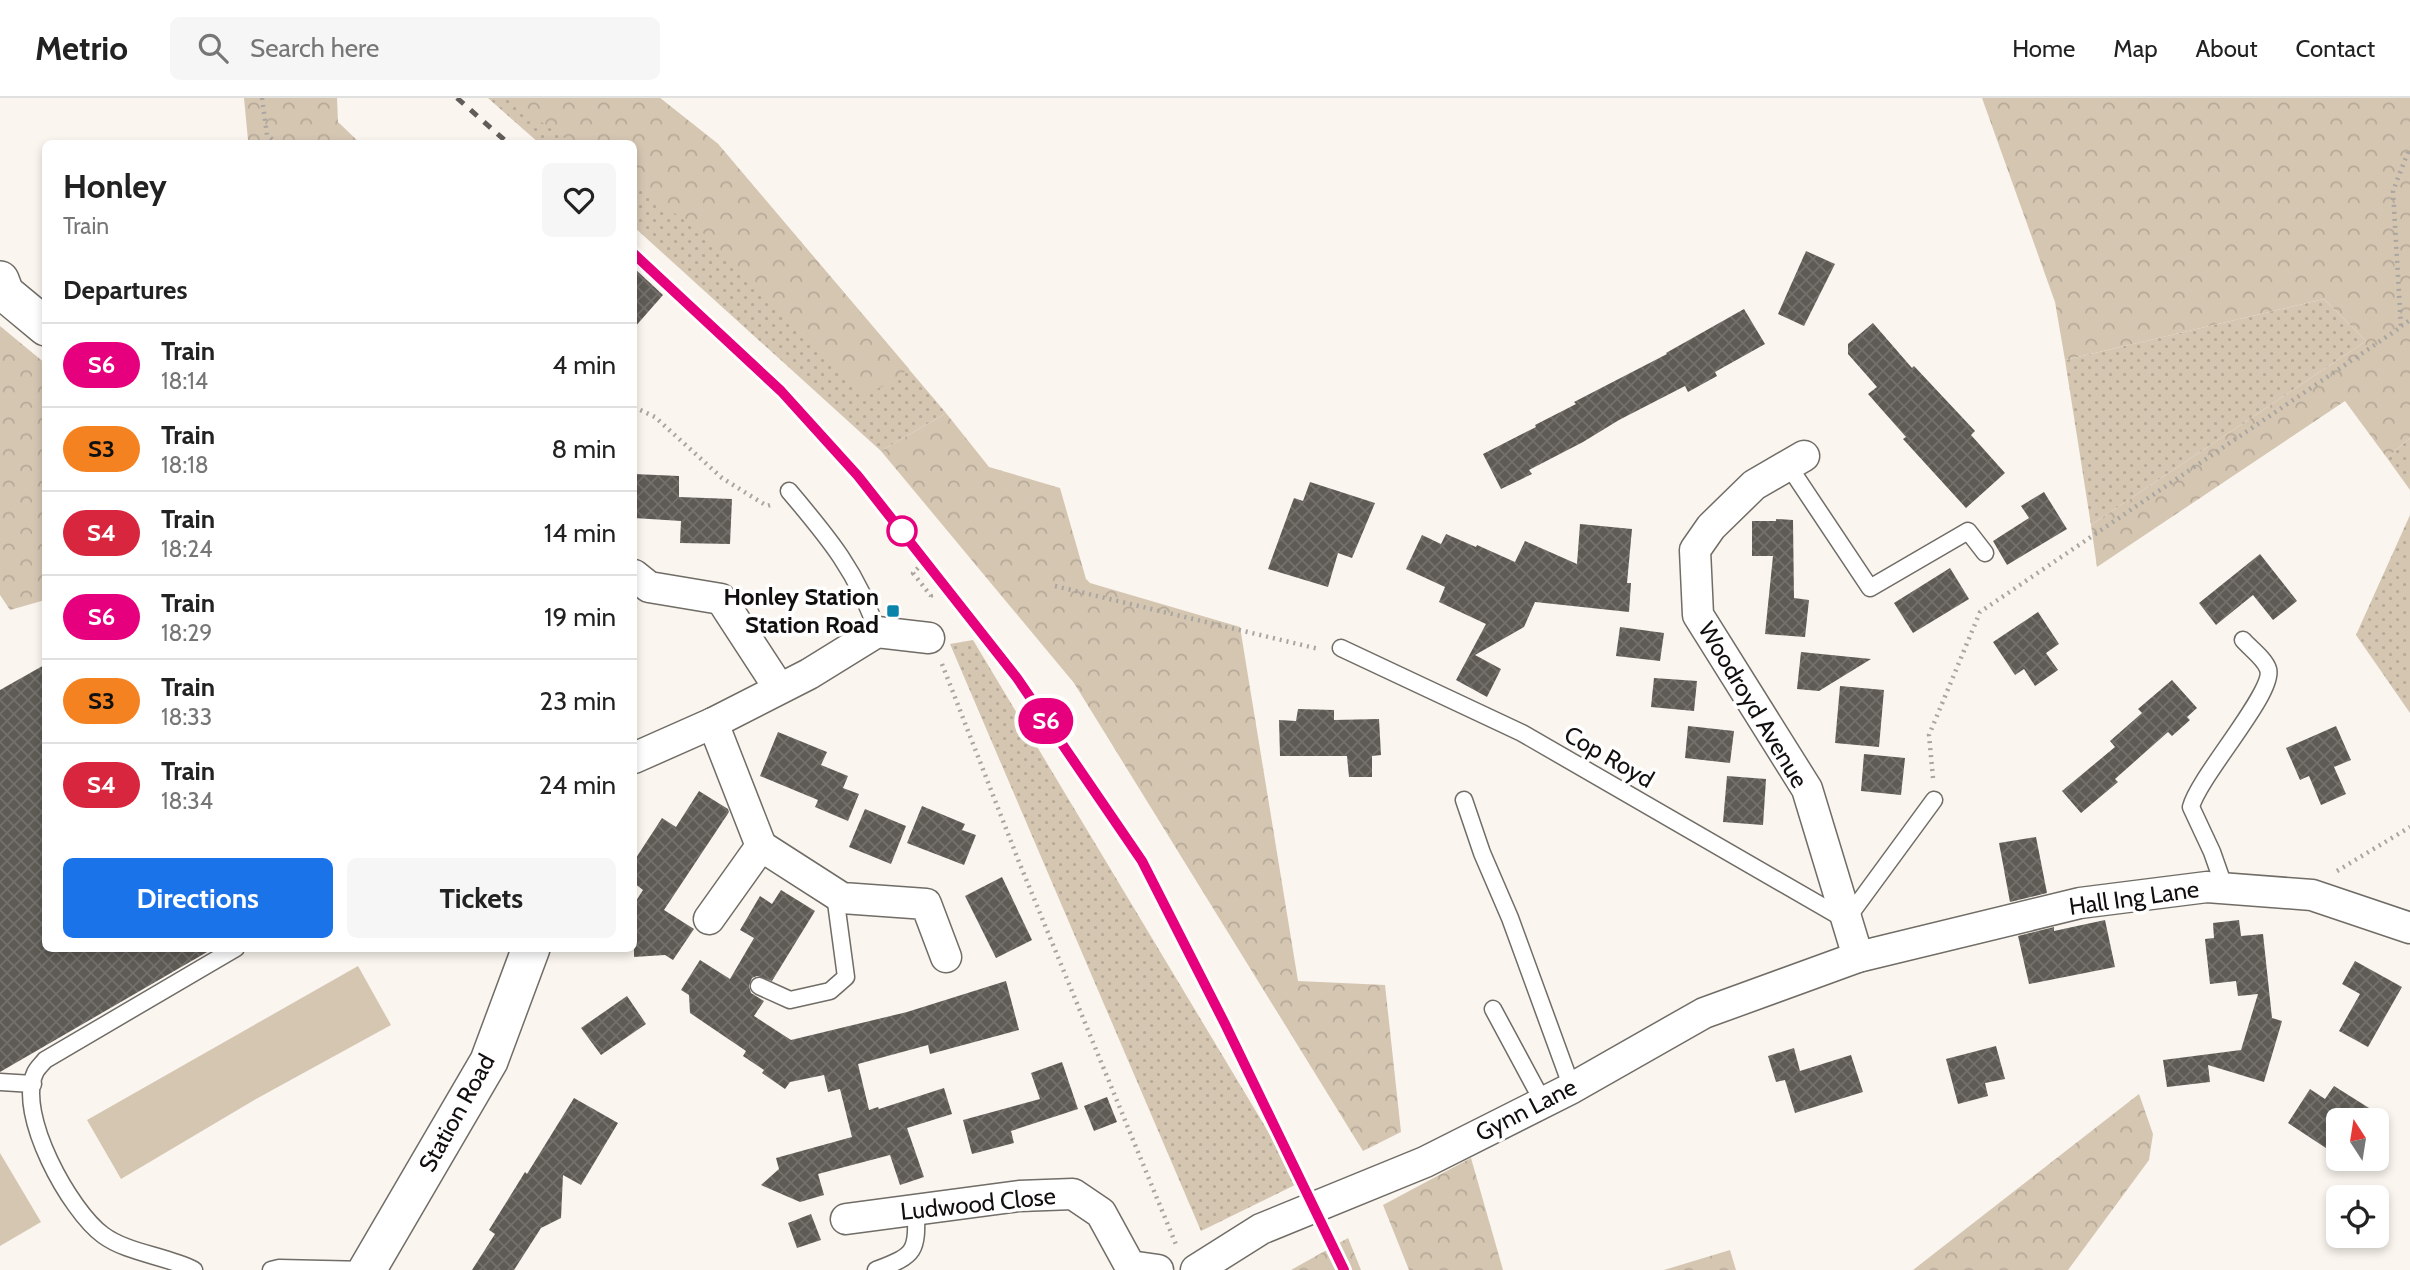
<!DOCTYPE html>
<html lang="en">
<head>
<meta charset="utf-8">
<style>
  :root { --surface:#fff; --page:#f6f6f6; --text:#222; --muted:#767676; --line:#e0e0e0; --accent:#1a73e8 }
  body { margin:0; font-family:Cabin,sans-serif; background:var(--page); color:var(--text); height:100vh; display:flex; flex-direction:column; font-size:26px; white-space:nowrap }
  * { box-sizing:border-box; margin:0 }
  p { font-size:23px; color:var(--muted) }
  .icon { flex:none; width:38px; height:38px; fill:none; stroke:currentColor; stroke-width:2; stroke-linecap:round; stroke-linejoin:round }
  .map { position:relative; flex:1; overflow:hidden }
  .drawer { position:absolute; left:42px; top:42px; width:595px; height:812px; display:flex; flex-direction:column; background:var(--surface); border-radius:10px; box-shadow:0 4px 10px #0003 }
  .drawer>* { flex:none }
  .badge { padding:0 14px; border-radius:23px; font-size:24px; line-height:46px }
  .needle { width:46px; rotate:348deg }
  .controls { position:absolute; left:2326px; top:1010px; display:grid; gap:14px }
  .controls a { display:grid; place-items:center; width:63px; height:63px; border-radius:10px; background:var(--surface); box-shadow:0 4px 10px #0003; font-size:35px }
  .map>.badge { position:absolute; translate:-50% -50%; box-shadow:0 0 0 4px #fff }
  h2 { padding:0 21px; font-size:26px; line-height:63px }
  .round { display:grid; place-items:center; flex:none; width:74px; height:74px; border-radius:10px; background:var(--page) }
  .overview { display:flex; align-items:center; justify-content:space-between; height:119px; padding:0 21px }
  h1 { font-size:33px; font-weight:800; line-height:52px }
  .button { display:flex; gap:14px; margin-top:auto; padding:14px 21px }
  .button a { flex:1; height:80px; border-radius:10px; background:var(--accent); color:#fff; font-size:28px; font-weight:800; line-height:80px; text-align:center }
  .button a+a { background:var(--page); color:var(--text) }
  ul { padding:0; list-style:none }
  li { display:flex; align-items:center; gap:21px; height:84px; padding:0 21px; border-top:2px solid var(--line) }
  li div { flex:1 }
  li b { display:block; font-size:26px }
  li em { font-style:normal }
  li .badge { min-width:77px; font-weight:700; text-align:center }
  header { display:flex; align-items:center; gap:42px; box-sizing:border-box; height:98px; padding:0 35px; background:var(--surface); border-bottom:2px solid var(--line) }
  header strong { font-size:33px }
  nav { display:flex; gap:38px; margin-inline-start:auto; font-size:24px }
  .search { width:490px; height:63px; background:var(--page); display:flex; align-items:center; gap:18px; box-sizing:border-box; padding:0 24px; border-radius:10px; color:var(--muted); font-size:26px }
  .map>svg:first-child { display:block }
  .grass { fill:url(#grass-dots) }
  .forest { fill:url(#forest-crowns) }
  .pitch { fill:#d5c6b2 }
  .building { fill:url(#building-cross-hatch) }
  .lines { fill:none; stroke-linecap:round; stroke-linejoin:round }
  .service-casing { stroke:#706c66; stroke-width:19 }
  .minor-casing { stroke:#706c66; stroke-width:33 }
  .tertiary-casing { stroke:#706c66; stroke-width:40 }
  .path { stroke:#a9a5a0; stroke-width:4.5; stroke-dasharray:2 5; stroke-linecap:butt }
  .service { stroke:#fff; stroke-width:16 }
  .minor { stroke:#fff; stroke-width:30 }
  .tertiary { stroke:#fff; stroke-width:37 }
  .rail { stroke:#5f5c59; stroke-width:5; stroke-dasharray:9 9; stroke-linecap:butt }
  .line-casing { stroke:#fff; stroke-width:16 }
  .line { stroke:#e6007e; stroke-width:10 }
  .stop-dot { fill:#fff; stroke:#e6007e; stroke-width:3.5 }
  .poi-dot { fill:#0a84a9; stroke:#fff; stroke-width:2.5 }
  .labels { text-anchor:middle; stroke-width:7; stroke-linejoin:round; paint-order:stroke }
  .poi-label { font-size:24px; font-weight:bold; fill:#11100e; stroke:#fff; text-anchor:end }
  .street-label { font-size:24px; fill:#11100e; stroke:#fff }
</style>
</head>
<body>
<header>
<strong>Metrio</strong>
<div class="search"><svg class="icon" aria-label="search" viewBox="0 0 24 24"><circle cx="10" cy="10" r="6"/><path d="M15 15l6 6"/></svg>Search here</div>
<nav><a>Home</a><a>Map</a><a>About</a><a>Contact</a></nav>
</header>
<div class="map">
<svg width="2410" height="1172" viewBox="0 0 2410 1172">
  <defs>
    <pattern id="grass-dots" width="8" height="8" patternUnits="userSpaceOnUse" patternTransform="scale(1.75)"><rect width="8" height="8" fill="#d5c6b2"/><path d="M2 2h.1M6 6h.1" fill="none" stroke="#b6a998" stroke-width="1.8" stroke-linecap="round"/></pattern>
    <pattern id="forest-crowns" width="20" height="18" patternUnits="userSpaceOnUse" patternTransform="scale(1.75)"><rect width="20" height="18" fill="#d5c6b2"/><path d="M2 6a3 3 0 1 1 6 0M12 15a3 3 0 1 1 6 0" fill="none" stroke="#b6a998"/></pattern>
    <pattern id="building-cross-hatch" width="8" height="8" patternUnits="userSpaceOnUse" patternTransform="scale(1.75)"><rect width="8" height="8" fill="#5e5a54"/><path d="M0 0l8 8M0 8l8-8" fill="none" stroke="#74716d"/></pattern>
  </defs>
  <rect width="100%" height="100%" fill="#faf5ee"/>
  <!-- grass -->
  <g class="grass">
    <path d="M488 0H660L718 46 946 315 881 353 634 129V46L539 45Z"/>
    <path d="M2324 201 2366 243 2091 427 2065 262Z"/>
    <path d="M2410 340V392L2387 360Z"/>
    <path d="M2410 417V615L2356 537Z"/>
    <path d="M973 542 1299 1085 1201 1133 950 546Z"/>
  </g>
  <!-- forest -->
  <g class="forest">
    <path d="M244 0H337L338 24 360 45H252L248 42Z"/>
    <path d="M511 0H660L718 46 909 271 882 289 865 295 815 243 701 133 634 88V46L572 45 528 15Z"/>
    <path d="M1982 0H2410V340L2387 360 2345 303 2097 469 2091 427 2366 243 2324 201 2065 262 2055 204Z"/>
    <path d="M0 228 46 266 45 502 10 512 0 497Z"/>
    <path d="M946 315 989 369 1060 390 1086 481 1090 485 1240 529 1298 883 1385 887 1401 1034 1363 1053 1074 585 881 353Z"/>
    <path d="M2139 996 2153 1036 2149 1062 2068 1172H1913Z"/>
    <path d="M1471 1060 1503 1172H1409L1383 1107Z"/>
    <path d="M1348 1140 1361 1172H1291Z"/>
    <path d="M1730 1152 1736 1172H1664Z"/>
  </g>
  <!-- pitch -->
  <g class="pitch">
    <path d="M358 868 391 927 256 1001 121 1081 87 1022Z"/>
    <path d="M0 1055 41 1124 0 1148Z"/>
  </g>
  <!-- building -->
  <g class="building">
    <path d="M1806 153 1835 166 1804 228 1778 216Z"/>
    <path d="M634 170 663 197 634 230Z"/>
    <path d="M1744 211 1765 246 1715 274 1717 278 1688 294 1685 288 1619 322 1583 344 1529 372 1532 376 1501 391 1483 356 1536 329 1535 327 1576 306 1574 304 1667 256 1666 255Z"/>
    <path d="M1873 225 1912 270 1914 268 1975 333 1971 337 2005 375 1966 410 1903 341 1906 339 1868 296 1877 289 1848 256V246Z"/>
    <path d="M634 376 679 378V399L732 401 730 446 680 445 681 423 634 420Z"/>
    <path d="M1310 384 1375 405 1352 460 1338 455 1328 489 1268 471 1294 400 1303 403Z"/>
    <path d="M2044 394 2067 431 2007 467 1993 443 2029 420 2021 408Z"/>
    <path d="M1776 421 1793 422 1794 500 1809 502 1805 539 1765 536 1773 458H1752V423H1776Z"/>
    <path d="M1580 426 1632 431 1627 485H1631L1629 514 1535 504 1524 529 1475 557 1501 571 1487 599 1456 582 1486 526 1439 504 1445 489 1406 471 1422 437 1441 446 1446 436 1476 449 1477 447 1515 464 1525 443 1577 466Z"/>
    <path d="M2260 456 2297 503 2273 522 2253 497 2216 527 2199 505Z"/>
    <path d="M1950 470 1969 501 1913 535 1894 505Z"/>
    <path d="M2038 514 2059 546 2046 555 2058 572 2035 588 2024 571 2015 577 1993 544Z"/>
    <path d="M1620 529 1664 535 1660 563 1616 558Z"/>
    <path d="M1801 554 1871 561 1819 593 1797 591Z"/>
    <path d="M46 566V850H214L0 974V592Z"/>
    <path d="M1654 580 1697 583 1694 613 1651 609Z"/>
    <path d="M2172 582 2197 610 2187 619 2190 622 2172 638 2168 634 2115 681 2118 684 2081 715 2062 693 2115 649 2110 643 2142 615 2138 611Z"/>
    <path d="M1840 588 1884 592 1879 649 1835 645Z"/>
    <path d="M1298 611 1334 612V622L1379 621 1381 657 1372 658V679H1349L1347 658H1280L1279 622 1296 623Z"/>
    <path d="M1688 628 1734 633 1730 665 1685 660Z"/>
    <path d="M2336 628 2351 662 2334 669 2346 696 2321 707 2309 678 2300 682 2286 650Z"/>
    <path d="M778 634 827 654 821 667 848 678 843 690 859 696 848 723 815 709 818 702 760 678Z"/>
    <path d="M1864 656 1905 660 1901 697 1861 693Z"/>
    <path d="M1727 678 1766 681 1763 727 1723 724Z"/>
    <path d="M699 693 728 711 729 714 664 812 694 831 673 862 665 857 634 859V806L643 792 634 785V763L662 720 676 729Z"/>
    <path d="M922 708 965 726 962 732 976 737 964 767 907 745Z"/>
    <path d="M865 711 906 728 891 766 849 749Z"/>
    <path d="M2036 739 2047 795 2010 804 1999 745Z"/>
    <path d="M1002 779 1032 842 996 860 965 798Z"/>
    <path d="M781 792 815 813 772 883 757 878 752 880 749 888 751 895 764 903 754 918 791 942 907 914 1006 883 1019 932 930 956 928 947 858 966 869 1012 878 1009 879 1011 944 990 952 1016 907 1030 924 1079 900 1087 890 1057 818 1076 824 1097 800 1104 761 1087 779 1071 776 1060 852 1039 840 991 828 994 824 977 790 984 785 991 762 975 764 972 743 958 746 953 690 915 689 897 681 892 700 862 730 881 754 840 740 832 760 798 772 806Z"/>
    <path d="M2105 822 2115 869 2029 886 2018 838 2054 829V833Z"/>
    <path d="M2239 822 2241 838 2263 836 2272 920 2282 923 2264 984 2208 967 2210 984 2167 989 2163 962 2241 952 2258 896 2238 898 2236 883 2210 886 2205 841 2214 840 2213 825Z"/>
    <path d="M2355 863 2402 889 2368 949 2339 933 2360 896 2342 886Z"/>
    <path d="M627 898 646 926 601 957 581 930Z"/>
    <path d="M1996 948 2005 981 1985 985 1988 998 1958 1006 1946 961Z"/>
    <path d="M1794 950 1800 973 1851 957 1863 994 1795 1015 1785 982 1776 984 1768 958Z"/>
    <path d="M1062 964 1078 1011 1011 1033 1014 1045 972 1056 963 1022 1040 1001 1031 975Z"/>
    <path d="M2334 988 2385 1020 2376 1033V1022H2338V1058L2288 1025 2310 991 2325 1001Z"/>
    <path d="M1107 999 1117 1024 1094 1033 1084 1008Z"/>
    <path d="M574 1000 618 1025 581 1087 563 1077 561 1120 541 1130 514 1172H472L495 1136 489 1132 525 1074 527 1076Z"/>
    <path d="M811 1116 821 1142 797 1150 788 1125Z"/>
  </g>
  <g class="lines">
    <!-- service casing -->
    <g class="service-casing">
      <g id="service">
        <path d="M1788 367 1870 490 1968 433 1985 455"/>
        <path d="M789 393C828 439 859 476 877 534"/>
        <path d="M1341 550 1522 635 1846 822 1934 702"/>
        <path d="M1464 702 1482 755 1510 820 1572 990"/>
        <path d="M2225 791 2212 754 2191 709C2199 678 2276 593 2268 571 2265 561 2250 550 2243 542"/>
        <path d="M759 888 790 902 830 893 846 879 835 797"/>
        <path d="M1493 911 1543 1004"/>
        <path d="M0 984 33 986"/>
        <path d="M194 1172C167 1158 127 1155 103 1137 70 1113 16 1016 35 975 37 970 42 966 45 962L236 850"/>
        <path d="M271 1172 279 1170 367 1172"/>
        <path d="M876 1172C916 1157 917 1154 916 1112"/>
      </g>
    </g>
    <!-- minor casing -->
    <g class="minor-casing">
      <g id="minor">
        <path d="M1804 358 1754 387 1711 429 1695 452 1698 517 1807 691 1858 859"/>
        <path d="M634 477 649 489 721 501 779 590"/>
        <path d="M634 660 713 625 809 576 877 534 929 540"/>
        <path d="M761 748 842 800 926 806 946 859"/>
        <path d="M709 821 761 748 713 625"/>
        <path d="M846 1121 1019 1098 1073 1096 1101 1115 1130 1168 1158 1172"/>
        <path d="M1196 1172 1261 1131 1425 1064 1572 990 1704 915 1858 859 2080 805 2207 789 2312 797 2410 830"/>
      </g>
    </g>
    <!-- tertiary casing -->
    <g class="tertiary-casing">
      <g id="tertiary">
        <path d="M0 182 5 195 46 229"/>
        <path d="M367 1172 489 963 531 850"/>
      </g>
    </g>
    <!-- path -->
    <g class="path">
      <path d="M262 0 267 37 278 46"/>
      <path d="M2401 228 2410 222"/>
      <path d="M634 309 655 319 722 380 767 408 774 406"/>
      <path d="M918 470 913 475 931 498 927 502"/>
      <path d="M1055 488 1319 551"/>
      <path d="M942 566 1019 764 1177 1149"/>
      <path d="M1933 680 1929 637 1980 514 2401 229 2393 93 2410 49"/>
      <path d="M2337 773 2410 729"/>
    </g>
    <!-- service -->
    <use href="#service" class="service"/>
    <!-- minor -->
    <use href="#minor" class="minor"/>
    <!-- tertiary -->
    <use href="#tertiary" class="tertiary"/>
    <!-- rail -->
    <g class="rail">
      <path d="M457 0 509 46"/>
      <path d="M634 156 781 293 858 378 1017 580 1142 763 1225 926 1344 1172"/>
    </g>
  </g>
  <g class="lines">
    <!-- line casing -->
    <g class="line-casing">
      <path id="line" d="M634 156 781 293 858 378 1017 580 1142 763 1225 926 1344 1172"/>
    </g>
    <!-- line -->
    <use href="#line" class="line"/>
  </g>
  <!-- markers -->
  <circle class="stop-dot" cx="902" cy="433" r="14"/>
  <rect class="poi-dot" x="886" y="506" width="14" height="14" rx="3.5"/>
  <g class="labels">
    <!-- poi labels -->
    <g class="poi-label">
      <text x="879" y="507">Honley Station<tspan x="879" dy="28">Station Road</tspan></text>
    </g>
    <!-- street labels -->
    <g class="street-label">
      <text transform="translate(1753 607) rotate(59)" y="8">Woodroyd Avenue</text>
      <text transform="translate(1609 659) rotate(30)" y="8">Cop Royd</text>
      <text transform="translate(2134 800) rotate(-8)" y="8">Hall Ing Lane</text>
      <text transform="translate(1526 1012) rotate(-27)" y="8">Gynn Lane</text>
      <text transform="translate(457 1015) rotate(-61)" y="8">Station Road</text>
      <text transform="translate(978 1106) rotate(-6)" y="8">Ludwood Close</text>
    </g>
  </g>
</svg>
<div class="controls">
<a><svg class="needle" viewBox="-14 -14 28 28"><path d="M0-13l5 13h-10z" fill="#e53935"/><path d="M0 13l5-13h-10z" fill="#767676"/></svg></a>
<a><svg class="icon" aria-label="locate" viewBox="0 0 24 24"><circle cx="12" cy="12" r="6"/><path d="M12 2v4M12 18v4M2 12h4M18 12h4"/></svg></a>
</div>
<b class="badge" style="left:1046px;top:623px;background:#e6007e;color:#fff">S6</b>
<section class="drawer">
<div class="overview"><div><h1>Honley</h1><p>Train</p></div><a class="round"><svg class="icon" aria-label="heart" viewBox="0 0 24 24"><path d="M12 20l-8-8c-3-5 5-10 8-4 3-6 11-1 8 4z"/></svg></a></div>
<h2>Departures</h2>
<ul>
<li><span class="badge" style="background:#e6007e;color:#fff">S6</span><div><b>Train</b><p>18:14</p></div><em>4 min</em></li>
<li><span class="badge" style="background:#f58220;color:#111">S3</span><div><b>Train</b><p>18:18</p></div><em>8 min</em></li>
<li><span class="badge" style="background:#d7263d;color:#fff">S4</span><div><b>Train</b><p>18:24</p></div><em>14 min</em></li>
<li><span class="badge" style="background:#e6007e;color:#fff">S6</span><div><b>Train</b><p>18:29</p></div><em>19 min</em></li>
<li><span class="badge" style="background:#f58220;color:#111">S3</span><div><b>Train</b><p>18:33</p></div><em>23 min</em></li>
<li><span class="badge" style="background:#d7263d;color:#fff">S4</span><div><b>Train</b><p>18:34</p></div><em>24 min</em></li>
</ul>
<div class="button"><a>Directions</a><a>Tickets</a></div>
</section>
</div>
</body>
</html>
